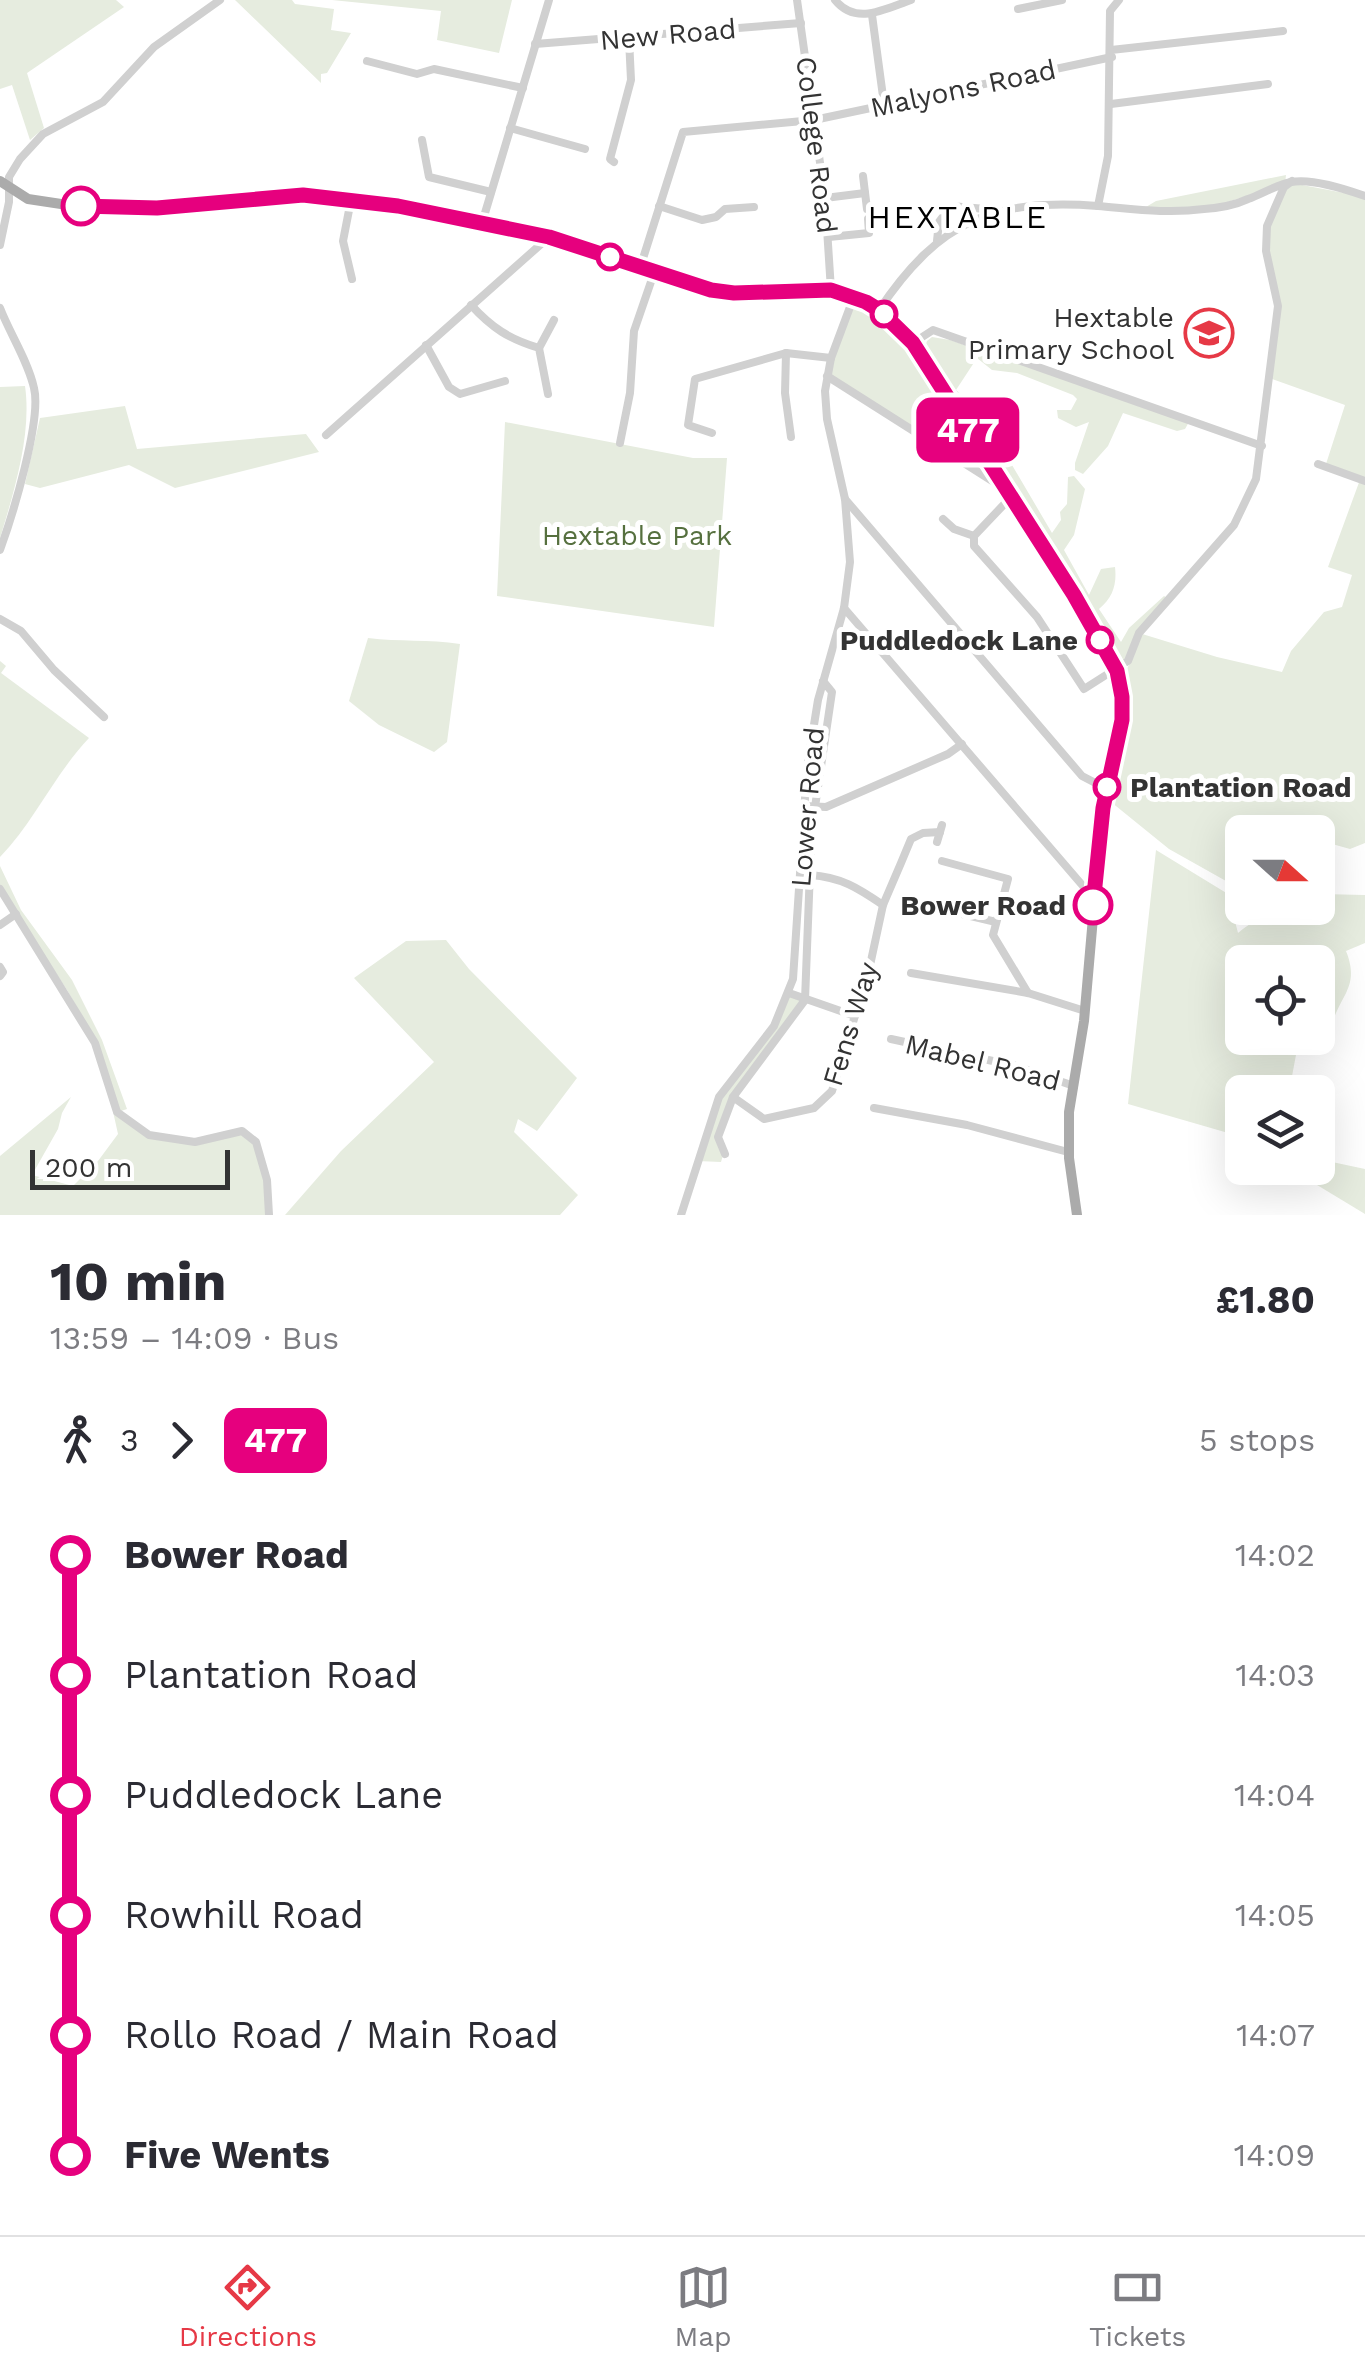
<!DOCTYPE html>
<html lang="en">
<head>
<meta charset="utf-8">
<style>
  :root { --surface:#fff; --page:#f2f2f3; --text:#2b2b33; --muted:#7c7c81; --line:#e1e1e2; --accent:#e63946 }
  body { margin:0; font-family:"Work Sans",sans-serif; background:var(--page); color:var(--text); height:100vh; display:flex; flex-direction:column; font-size:38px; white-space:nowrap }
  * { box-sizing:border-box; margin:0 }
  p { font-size:32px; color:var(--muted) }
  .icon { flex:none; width:55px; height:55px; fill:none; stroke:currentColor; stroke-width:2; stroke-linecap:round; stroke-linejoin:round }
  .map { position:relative; height:1215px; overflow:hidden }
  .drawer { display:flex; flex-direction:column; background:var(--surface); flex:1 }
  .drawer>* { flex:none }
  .badge { padding:0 20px; border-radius:15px; font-size:35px; line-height:65px }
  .needle { width:65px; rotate:111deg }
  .buttons { position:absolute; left:1225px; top:815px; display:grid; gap:20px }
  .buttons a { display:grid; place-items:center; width:110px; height:110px; border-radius:15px; background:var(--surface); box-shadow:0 10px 40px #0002; font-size:50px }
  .scale { position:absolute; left:30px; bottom:25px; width:200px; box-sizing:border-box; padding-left:10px; border:5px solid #333; border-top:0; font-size:28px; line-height:35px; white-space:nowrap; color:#333; -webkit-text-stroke:8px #fff; paint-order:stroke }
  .map>.badge { position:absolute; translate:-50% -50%; box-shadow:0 0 0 5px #fff }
  .legs { display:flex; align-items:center; gap:15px; height:110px; padding:0 50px; font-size:32px }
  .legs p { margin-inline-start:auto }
  .overview { display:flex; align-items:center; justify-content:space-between; height:170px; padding:0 50px }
  h1 { font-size:55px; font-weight:700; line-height:75px }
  ul { padding:0 50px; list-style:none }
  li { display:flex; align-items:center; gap:35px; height:120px; font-size:38px }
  li i { display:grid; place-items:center; width:15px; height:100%; margin:0 12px; background:currentColor }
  li i::after { content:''; width:25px; height:25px; margin:-12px; border:8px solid; border-radius:50%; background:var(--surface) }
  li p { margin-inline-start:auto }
  li:first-child i { background:linear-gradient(#0000 50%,currentColor 0) }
  li:last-child i { background:linear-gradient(currentColor 50%,#0000 0) }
  .dock { display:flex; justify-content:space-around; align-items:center; height:140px; border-top:2px solid var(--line); background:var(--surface); font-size:28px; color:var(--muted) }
  .dock a { display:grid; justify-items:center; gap:5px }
  .dock .selected { color:var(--accent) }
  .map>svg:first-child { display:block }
  .green { fill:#e6ecdf }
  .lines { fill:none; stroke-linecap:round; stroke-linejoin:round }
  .minor { stroke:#d0d0d0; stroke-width:8 }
  .major { stroke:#ababab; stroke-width:10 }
  .line-1-casing { stroke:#fff; stroke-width:22 }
  .line-1 { stroke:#e6007e; stroke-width:15 }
  .stop-1-dot { fill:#fff; stroke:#e6007e; stroke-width:5 }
  .labels { text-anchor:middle; stroke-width:10; stroke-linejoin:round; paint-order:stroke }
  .street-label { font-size:28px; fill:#333; stroke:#fff }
  .poi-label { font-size:28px; fill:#333; stroke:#fff; text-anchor:end }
  .park-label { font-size:28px; fill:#56703f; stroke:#fff }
  .stop-label { font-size:28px; font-weight:bold; fill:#333; stroke:#fff; text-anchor:end }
  .quarter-label { font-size:32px; letter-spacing:2.5px; fill:#000; stroke:#fff }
</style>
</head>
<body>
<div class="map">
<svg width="1365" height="1215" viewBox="0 0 1365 1215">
  <rect width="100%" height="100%" fill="#fff"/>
  <!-- green -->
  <g class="green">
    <path d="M0 0H116L124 7 27 73 44 128 30 140 12 85 0 89Z"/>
    <path d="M235 0H292L295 4 334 9 331 30 351 33 327 73 321 74V83Z"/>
    <path d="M332 0H512L499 53 437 40 441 11Z"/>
    <path d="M1286 175 1285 184 1205 209 1141 210 1156 201Z"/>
    <path d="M1292 183 1365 197V843L1350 849 1318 840V832H1242V902L1231 894 1242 890 1169 849 1111 802 1126 723 1125 672 1134 656 1139 633 1217 657 1282 672 1291 651 1324 612 1342 607 1352 575 1328 567 1361 477 1326 464 1345 405 1269 378 1279 307 1267 250V226L1278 200Z"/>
    <path d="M852 299 895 324 1007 490 828 375Z"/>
    <path d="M932 337 950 340 1189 422 1185 429 1177 431 1123 413 1108 446 1083 474 1075 470V463L1089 422 1076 427 1058 418 1057 410H1071L1077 399 1073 395 1017 373 992 370 977 358 956 390 973 404 992 445 1012 465 1052 533 1061 520 1060 512 1067 504 1068 477 1074 476 1085 489 1074 535 1064 550 1089 595 1101 569 1115 567C1117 584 1113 598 1099 609L1121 642 1129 628 1164 596 1167 598 1137 632 1127 659 1120 666 1084 601 924 350 927 341Z"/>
    <path d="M25 386C32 434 14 492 0 538V387Z"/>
    <path d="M125 406 137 449 306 434 319 452 175 488 129 465 40 488 25 484 40 418Z"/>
    <path d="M505 422 693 458H727L714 627 497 596Z"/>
    <path d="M368 638C399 642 429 639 460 644L447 742 434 752 379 725 349 701Z"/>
    <path d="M0 661 6 666 1 673 89 738C54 775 34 822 0 857Z"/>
    <path d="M1156 850 1228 894 1238 933C1261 913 1287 908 1318 908L1320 894 1365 895V943L1346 951C1360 986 1341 994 1332 1024L1318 1031V962H1242V1038L1299 1039 1289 1092H1242V1137L1128 1104Z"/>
    <path d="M0 866 21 910 72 980 102 1040 127 1109 118 1112C166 1148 185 1143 242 1131L256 1142 265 1182 266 1215H0V1156L71 1097 62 1113 58 1129 32 1175 73 1186 98 1161 118 1134 98 1044 67 990 0 888Z"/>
    <path d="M446 940 469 969 577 1078 537 1131 518 1119 514 1132 578 1195 560 1215H285L341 1151 434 1062 354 978 406 941Z"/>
    <path d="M789 993 805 1000 732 1096 717 1141 723 1155 721 1162 697 1161 715 1106 765 1039Z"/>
    <path d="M1318 1159 1365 1169V1214L1289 1168H1318Z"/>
  </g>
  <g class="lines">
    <!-- minor -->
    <g class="minor">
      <path d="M797 0 825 198 831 290"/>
      <path d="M835 0C856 26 885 9 911 0"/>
      <path d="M1018 9 1062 0"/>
      <path d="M872 15 884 104"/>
      <path d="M535 44 801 23"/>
      <path d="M1111 50 1283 31"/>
      <path d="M367 61 417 74 434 69 523 88"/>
      <path d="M1111 104 1268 84"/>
      <path d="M510 128 585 149"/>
      <path d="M422 140 429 177 491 192"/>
      <path d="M614 162 610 159 631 80 629 39"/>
      <path d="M863 176 867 209"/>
      <path d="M825 198 865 193"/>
      <path d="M351 200 343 241 352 279"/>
      <path d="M659 206 702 220 716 217 725 209 754 207"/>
      <path d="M1098 206 1108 156 1110 11 1119 0"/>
      <path d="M482 223 549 0"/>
      <path d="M829 237 869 233 868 219"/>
      <path d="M937 241 939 222 951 206 997 210"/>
      <path d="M0 245 9 202V177L20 159 43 134 103 102 154 47 220 0"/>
      <path d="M640 268 683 132 814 120 1112 57"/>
      <path d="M471 305C492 328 509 339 539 348L548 394"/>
      <path d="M0 308C10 334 28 361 34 388 42 420 12 517 0 550"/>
      <path d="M879 310C938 222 992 198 1098 206 1134 209 1168 214 1204 209 1218 208 1235 205 1248 199 1262 194 1276 185 1291 182 1312 178 1345 189 1365 196"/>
      <path d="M913 343 933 330 1262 446"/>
      <path d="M426 345 449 387 460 394 505 381"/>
      <path d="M539 348 554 320"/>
      <path d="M786 353 785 393 791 437"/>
      <path d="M827 376 1005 489"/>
      <path d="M712 433 688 425 695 379 786 353 831 358"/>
      <path d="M326 435 549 237"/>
      <path d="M620 443 630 393 634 331 654 273"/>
      <path d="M951 453 969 452 977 444"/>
      <path d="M1318 464 1365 481"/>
      <path d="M845 499 1082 776 1107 789"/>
      <path d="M943 519 954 529 974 536"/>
      <path d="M974 536V546L1037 617 1084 689 1128 661 1139 633 1234 525 1256 479 1278 306 1266 251 1267 226 1284 187 1292 181"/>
      <path d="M974 536 1011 497"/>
      <path d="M844 608 1083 886 1094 890"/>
      <path d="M0 619 21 631 54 670 104 717"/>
      <path d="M804 806 826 807 948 754 962 744"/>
      <path d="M815 807 832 692 823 681"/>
      <path d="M937 842 942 825"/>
      <path d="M942 861 1008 879 993 935 1028 993"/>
      <path d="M810 875C841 877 858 888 883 905"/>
      <path d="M0 889 95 1043 117 1112 149 1135 195 1142 242 1131 256 1142 267 1180 269 1215"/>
      <path d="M941 909 996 922"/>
      <path d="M0 925 16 914"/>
      <path d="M0 967 3 972 0 976"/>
      <path d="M911 973 1028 993 1085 1011"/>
      <path d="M789 993 855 1016"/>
      <path d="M891 1039 1016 1066 1074 1086"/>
      <path d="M733 1097 764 1119 814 1108 832 1091 869 970 883 905 901 863 911 839 923 833 940 832"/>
      <path d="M874 1108 967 1125 1068 1152"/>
      <path d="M725 1154 718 1137 733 1097 805 1000 811 844"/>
      <path d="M681 1215 719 1097 774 1026 793 979 807 768 818 700 844 608 850 562 845 499 827 419 825 391 831 358 853 299"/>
    </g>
    <!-- major -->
    <path class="major" d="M0 181 28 199 81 207H157L303 195 398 205 549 237 711 291C797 300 846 265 913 343L1084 611 1121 683V720L1102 814 1084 1021 1069 1112V1158L1077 1215"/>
  </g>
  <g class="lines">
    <!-- line-1 casing -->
    <g class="line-1-casing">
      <path id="line-1" d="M81 206 157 208 303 195 398 206 549 237 711 290 734 293 831 290 866 302 879 310 913 343 1074 595 1117 671 1122 697V720L1103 808 1093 905"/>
    </g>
    <!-- line-1 -->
    <use href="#line-1" class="line-1"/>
  </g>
  <!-- icons -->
  <defs>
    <g id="school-ring" transform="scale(2.5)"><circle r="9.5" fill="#fff" stroke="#e63946" stroke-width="1.5"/><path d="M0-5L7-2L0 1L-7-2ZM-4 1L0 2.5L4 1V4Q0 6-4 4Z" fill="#e63946"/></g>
  </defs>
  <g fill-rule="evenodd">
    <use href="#school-ring" x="1209" y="333"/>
  </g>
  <!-- markers -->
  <g class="stop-1-dot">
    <circle cx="81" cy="206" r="18"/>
    <circle cx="610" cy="257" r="12"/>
    <circle cx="884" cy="314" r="12"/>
    <circle cx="1100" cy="640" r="12"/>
    <circle cx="1107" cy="787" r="12"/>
    <circle cx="1093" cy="905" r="18"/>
  </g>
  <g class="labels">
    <!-- street labels -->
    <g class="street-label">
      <text transform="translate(668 34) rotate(-5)" y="10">New Road</text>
      <text transform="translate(963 88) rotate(-12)" y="10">Malyons Road</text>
      <text transform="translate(817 145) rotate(83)" y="10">College Road</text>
      <text transform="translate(807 807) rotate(-85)" y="10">Lower Road</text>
      <text transform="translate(850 1024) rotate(-73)" y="10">Fens Way</text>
      <text transform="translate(983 1062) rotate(14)" y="10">Mabel Road</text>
    </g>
    <!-- poi labels -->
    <g class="poi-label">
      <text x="1174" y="327">Hextable<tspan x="1174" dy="32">Primary School</tspan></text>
    </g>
    <!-- park labels -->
    <g class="park-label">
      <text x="637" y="545">Hextable Park</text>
    </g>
    <!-- stop labels -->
    <g class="stop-label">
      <text x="1078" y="650">Puddledock Lane</text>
      <text x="1130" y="797" text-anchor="start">Plantation Road</text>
      <text x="1066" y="915">Bower Road</text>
    </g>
    <!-- quarter labels -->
    <g class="quarter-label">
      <text x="958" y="228">HEXTABLE</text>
    </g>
  </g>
</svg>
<div class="buttons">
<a><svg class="needle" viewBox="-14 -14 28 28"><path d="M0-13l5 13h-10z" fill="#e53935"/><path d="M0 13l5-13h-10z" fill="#7c7c81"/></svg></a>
<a><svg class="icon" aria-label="locate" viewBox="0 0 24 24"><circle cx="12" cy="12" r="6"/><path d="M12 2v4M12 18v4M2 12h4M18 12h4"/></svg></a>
<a><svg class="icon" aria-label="layers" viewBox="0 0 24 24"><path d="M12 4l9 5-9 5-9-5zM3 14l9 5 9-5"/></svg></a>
</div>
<div class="scale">200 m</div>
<b class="badge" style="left:968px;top:430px;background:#e6007e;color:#fff">477</b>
</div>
<section class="drawer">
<div class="overview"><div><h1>10 min</h1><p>13:59 – 14:09 · Bus</p></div><b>£1.80</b></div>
<div class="legs"><svg class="icon" aria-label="walk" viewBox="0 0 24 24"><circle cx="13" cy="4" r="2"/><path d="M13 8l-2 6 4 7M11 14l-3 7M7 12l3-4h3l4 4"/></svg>3<svg class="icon" aria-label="forward" viewBox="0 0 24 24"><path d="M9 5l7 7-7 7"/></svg><b class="badge" style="background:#e6007e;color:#fff">477</b><p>5 stops</p></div>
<ul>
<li><i style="color:#e6007e"></i><b>Bower Road</b><p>14:02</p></li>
<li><i style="color:#e6007e"></i><span>Plantation Road</span><p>14:03</p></li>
<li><i style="color:#e6007e"></i><span>Puddledock Lane</span><p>14:04</p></li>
<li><i style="color:#e6007e"></i><span>Rowhill Road</span><p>14:05</p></li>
<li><i style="color:#e6007e"></i><span>Rollo Road / Main Road</span><p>14:07</p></li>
<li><i style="color:#e6007e"></i><b>Five Wents</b><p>14:09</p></li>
</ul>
</section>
<nav class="dock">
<a class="selected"><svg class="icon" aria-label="directions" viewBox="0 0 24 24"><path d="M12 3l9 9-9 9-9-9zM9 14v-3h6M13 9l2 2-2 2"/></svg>Directions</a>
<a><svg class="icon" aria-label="map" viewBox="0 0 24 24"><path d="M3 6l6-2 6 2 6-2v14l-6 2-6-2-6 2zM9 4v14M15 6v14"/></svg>Map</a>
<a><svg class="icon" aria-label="tickets" viewBox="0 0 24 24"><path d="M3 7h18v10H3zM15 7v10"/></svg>Tickets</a>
</nav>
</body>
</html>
